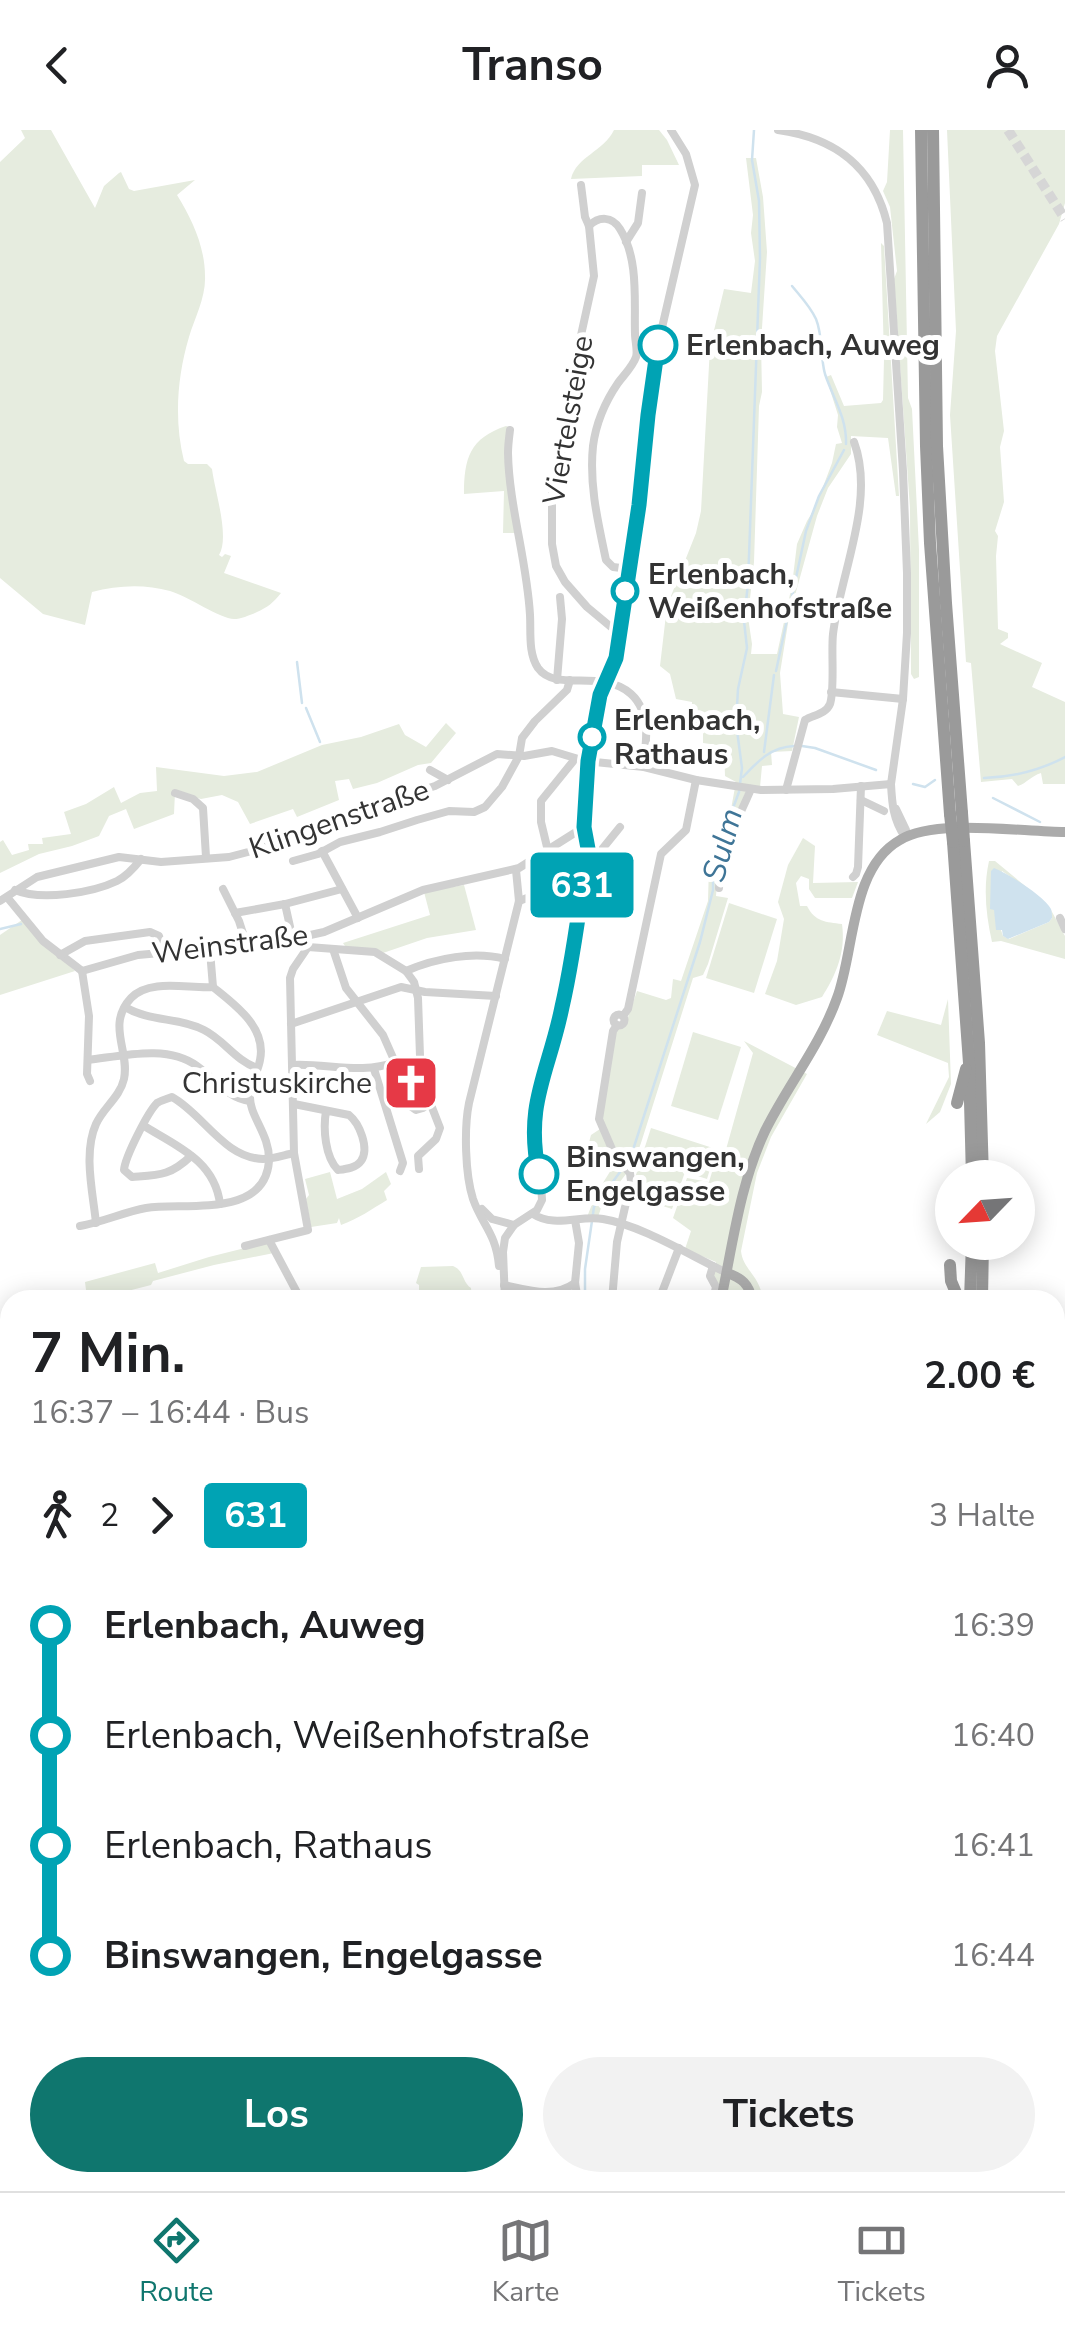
<!DOCTYPE html>
<html lang="de">
<head>
<meta charset="utf-8">
<style>
  :root { --surface:#fff; --page:#f2f2f2; --text:#202124; --muted:#757577; --line:#e0e0e0; --accent:#0f766e }
  body { margin:0; font-family:"Nunito Sans",sans-serif; background:var(--page); color:var(--text); height:100vh; display:flex; flex-direction:column; font-size:38px; white-space:nowrap }
  * { box-sizing:border-box; margin:0 }
  p { font-size:32px; color:var(--muted) }
  .icon { flex:none; width:55px; height:55px; fill:none; stroke:currentColor; stroke-width:2; stroke-linecap:round; stroke-linejoin:round }
  .map { position:relative; flex:1; overflow:hidden }
  .side { position:absolute; left:0px; top:1160px; width:1065px; height:902px; display:flex; flex-direction:column; background:var(--surface); border-radius:30px 30px 0 0; box-shadow:0 5px 25px #0003 }
  .side>* { flex:none }
  .badge { padding:0 20px; border-radius:8px; font-size:35px; line-height:65px }
  .needle { width:65px; rotate:245deg }
  .tools { position:absolute; left:935px; top:1030px; display:grid; gap:20px }
  .tools a { display:grid; place-items:center; width:100px; height:100px; border-radius:50%; background:var(--surface); box-shadow:0 5px 25px #0003; font-size:50px }
  .map>.badge { position:absolute; translate:-50% -50%; box-shadow:0 0 0 5px #fff }
  .legs { display:flex; align-items:center; gap:15px; height:110px; padding:0 30px; font-size:32px }
  .legs p { margin-inline-start:auto }
  .overview { display:flex; align-items:center; justify-content:space-between; height:170px; padding:0 30px }
  h1 { font-size:55px; font-weight:700; line-height:75px }
  .button { display:flex; gap:20px; margin-top:auto; padding:20px 30px }
  .button a { flex:1; height:115px; border-radius:60px; background:var(--accent); color:#fff; font-size:40px; font-weight:700; line-height:115px; text-align:center }
  .button a+a { background:var(--page); color:var(--text) }
  ul { padding:0 30px; list-style:none }
  li { display:flex; align-items:center; gap:35px; height:110px; font-size:38px }
  li i { display:grid; place-items:center; width:15px; height:100%; margin:0 12px; background:currentColor }
  li i::after { content:''; width:25px; height:25px; margin:-12px; border:8px solid; border-radius:50%; background:var(--surface) }
  li p { margin-inline-start:auto }
  li:first-child i { background:linear-gradient(#0000 50%,currentColor 0) }
  li:last-child i { background:linear-gradient(currentColor 50%,#0000 0) }
  header { display:flex; justify-content:space-between; align-items:center; height:130px; padding:0 30px; background:var(--surface); font-size:45px; font-weight:700 }
  .menu { display:flex; justify-content:space-around; align-items:center; height:140px; border-top:2px solid var(--line); background:var(--surface); font-size:28px; color:var(--muted) }
  .menu a { display:grid; justify-items:center; gap:5px }
  .menu .current { color:var(--accent) }
  .map>svg:first-child { display:block }
  .green { fill:#e6ecdf }
  .water { fill:#cfe2ee }
  .lines { fill:none; stroke-linecap:round; stroke-linejoin:round }
  .stream { stroke:#cfe2ee; stroke-width:2.5 }
  .major-tunnel { stroke:#d6d6d6; stroke-width:10; stroke-dasharray:10 5; stroke-linecap:butt }
  .minor { stroke:#d0d0d0; stroke-width:8 }
  .major { stroke:#ababab; stroke-width:10 }
  .highway { stroke:#9a9a9a; stroke-width:12 }
  .highway-bridge { stroke:#9a9a9a; stroke-width:12 }
  .line-1-casing { stroke:#fff; stroke-width:22 }
  .line-1 { stroke:#00a3b4; stroke-width:15 }
  .stop-1-dot { fill:#fff; stroke:#00a3b4; stroke-width:5 }
  .labels { text-anchor:middle; stroke-width:10; stroke-linejoin:round; paint-order:stroke }
  .stop-label { font-size:30px; font-weight:bold; fill:#333; stroke:#fff; text-anchor:start }
  .street-label { font-size:30px; fill:#333; stroke:#fff }
  .poi-label { font-size:30px; fill:#333; stroke:#fff; text-anchor:end }
  .water-label { font-size:32px; font-style:italic; fill:#3f7597; stroke:#fff }
</style>
</head>
<body>
<header><svg class="icon" aria-label="back" viewBox="0 0 24 24"><path d="M15 5l-7 7 7 7"/></svg>Transo<svg class="icon" aria-label="person" viewBox="0 0 24 24"><circle cx="12" cy="8" r="4"/><path d="M4 21q1-7 8-7t8 7"/></svg></header>
<div class="map">
<svg width="1065" height="2061" viewBox="0 0 1065 2061">
  <rect width="100%" height="100%" fill="#fff"/>
  <!-- green -->
  <g class="green">
    <path d="M21 0H51L95 78 104 56 119 43 121 42 129 59 134 61 195 50 177 65C192 89 205 117 205 146 206 167 195 187 189 207 177 247 174 291 184 331L188 334H207L212 339C215 362 230 407 219 425L222 427 225 424 231 426 224 443 281 463C273 473 268 477 257 482 250 485 241 489 234 489 220 489 188 466 170 461 145 454 118 455 92 462L85 495 43 484 0 448V32L25 8Z"/>
    <path d="M614 0H659L667 10 679 35H642V46L571 49C576 27 604 21 614 0Z"/>
    <path d="M890 0H903L908 268 912 279 919 420V547L914 549 911 544 910 378 894 149 897 141 890 77 883 61 887 52Z"/>
    <path d="M947 0H1065V73L1059 94 997 206 995 221 1004 301 1000 317 1004 372 995 401 998 406 996 426 998 499 1008 503V508L1000 514 1042 533 1032 557 1065 572V654H1043L1041 643C1031 646 1027 653 1018 656L1012 649 981 652 971 533 966 532 950 285 956 201Z"/>
    <path d="M746 28H756L763 67 767 122 761 213 762 262 759 276 754 432 748 487 752 514 751 524H777L792 455 797 414 807 391 815 378 832 333 836 314 842 313 837 297 838 285 826 247 831 245 844 276 881 273 883 270 884 229 881 113 884 116 899 366H896L888 308 851 306V324L828 358 817 386 789 487 780 543 783 584 799 587 792 621 771 622 772 635 762 636 760 657 748 655 718 740 716 766 728 768 708 834 703 845 693 848 641 1013 633 1035 602 1075 598 1087H587L596 1064 611 1040 600 1023 592 1021 588 1016 591 1005 603 997 600 990 614 901 626 893 637 861 666 870 671 868 673 849 681 851 708 771 709 735 716 711 731 679 736 652 725 646 724 616 703 613V593H691L692 572 676 569 670 544 660 536 667 476 696 403 701 381 710 217 724 159 751 163 755 131 751 103 753 85Z"/>
    <path d="M506 296 509 297 516 403H503L504 361 464 364C464 328 470 308 506 296Z"/>
    <path d="M446 593 456 603 431 633 418 635 377 653 353 659 349 649 335 651 339 670 297 687 293 679 250 694 238 672 222 665 201 669 175 662 174 684 134 699 126 679 109 686 99 706 72 716 39 724 0 743V712L3 710 12 725 29 720 28 714H43L42 708 71 704 64 682 86 674 114 657 121 673 140 663 157 661 156 637 224 646 257 642 322 615 361 607 399 594 405 605 426 617Z"/>
    <path d="M803 708 815 716 813 753 858 752 852 768H815L809 759V749L801 746 796 753 800 776H807C815 792 826 792 842 794 846 822 836 845 822 867L796 875 765 864 777 831 784 789 778 772 788 735Z"/>
    <path d="M989 731H995L1036 765 1002 741 994 779 1003 806 1009 809 1049 792 1052 788 1051 780 1065 806V829L1001 811 992 812C986 785 983 758 989 731Z"/>
    <path d="M464 755 476 800 427 808 383 823 345 816 343 813 430 785 424 762Z"/>
    <path d="M729 773 777 789 754 863 706 848Z"/>
    <path d="M22 790 75 841 0 865V805Z"/>
    <path d="M948 869 951 954 940 982 926 994 949 947 948 933 877 905 887 881 941 895Z"/>
    <path d="M693 902 741 917 718 990 671 976Z"/>
    <path d="M744 911 807 944 771 1007 757 1043 741 1121C743 1140 760 1145 763 1170H715L712 1147 716 1132 685 1119 691 1101 673 1088 687 1048 709 1052 718 1022 725 1023 753 923Z"/>
    <path d="M651 998 716 1019 707 1049 685 1042 672 1079 632 1066 634 1051Z"/>
    <path d="M330 1042 337 1069 362 1059 386 1042 391 1054 384 1061 387 1070C372 1079 358 1089 341 1095L339 1088 337 1093 311 1097 306 1069 309 1065 305 1049Z"/>
    <path d="M273 1111 279 1122 214 1135 153 1151 151 1155 112 1165 109 1167 113 1170H102L86 1160 85 1152 155 1133 158 1143 209 1127Z"/>
    <path d="M453 1136C464 1140 462 1152 471 1158L472 1170H424V1166L419 1164V1155L416 1153 421 1137Z"/>
  </g>
  <!-- water -->
  <path class="water" d="M994 738C1007 743 1044 766 1051 779 1052 782 1052 785 1052 788L1049 792 1008 809 1003 806 1002 800H996L994 780 990 779 991 741Z"/>
  <g class="lines">
    <!-- stream -->
    <g class="stream">
      <path d="M792 156C801 167 810 176 816 189 823 206 820 226 825 244 833 268 847 288 846 314"/>
      <path d="M297 532 302 573"/>
      <path d="M776 541 806 401 819 366 844 320"/>
      <path d="M306 578 320 612"/>
      <path d="M802 616 815 618 876 640"/>
      <path d="M764 622 774 545"/>
      <path d="M743 647C758 631 771 617 794 616"/>
      <path d="M984 648C1014 647 1039 641 1065 627"/>
      <path d="M913 654 925 657 935 650"/>
      <path d="M993 668 1040 692"/>
      <path d="M0 799 21 794"/>
      <path d="M627 1032 632 1023 700 812 713 760V731L739 662 742 638 736 593 738 559 747 518 744 491 748 453 760 128 759 71 752 30 754 0"/>
      <path d="M585 1170V1139L594 1077 623 1038"/>
      <path d="M1055 1608 1065 1613"/>
      <path d="M108 2061 110 2052"/>
    </g>
    <!-- major-tunnel -->
    <path class="major-tunnel" d="M1008 0 1065 89"/>
    <!-- minor -->
    <g class="minor">
      <path d="M778 0C835 8 873 36 887 93L903 341 907 443V503L903 569 891 654C892 673 893 690 905 707"/>
      <path d="M581 55 585 87 589 96 594 146 576 228 566 301 552 363V414L556 436 565 452 587 477 611 497 619 501"/>
      <path d="M589 96C599 86 612 86 620 99 639 129 634 171 635 204 635 211 638 221 636 227 633 236 624 245 618 253 605 272 596 293 593 316 589 355 598 392 606 430L613 437 629 439"/>
      <path d="M626 112 638 93 642 63"/>
      <path d="M510 300C509 308 508 315 508 323 509 376 527 431 530 485 531 502 528 523 538 538 556 563 602 538 631 564 640 572 646 586 646 599 647 611 644 625 644 637"/>
      <path d="M557 550 562 489 560 467"/>
      <path d="M831 562 903 569"/>
      <path d="M430 640 448 650"/>
      <path d="M786 660 805 590C813 585 826 584 830 574 835 559 831 522 833 504 840 444 876 371 854 312"/>
      <path d="M175 663 193 669 203 678 206 727"/>
      <path d="M861 670 884 681"/>
      <path d="M896 679 906 700 905 707"/>
      <path d="M322 721 358 788"/>
      <path d="M548 721 541 692V671L575 629"/>
      <path d="M293 731 318 724 340 712 380 702 417 690 449 681 474 682 485 677 502 657 519 626 522 608 535 591 567 560 570 550"/>
      <path d="M853 747 856 744 858 737 861 656"/>
      <path d="M719 758C720 717 736 695 751 659"/>
      <path d="M223 759 239 791 247 816"/>
      <path d="M15 760C41 771 92 763 117 751 127 746 134 738 141 729"/>
      <path d="M7 767 43 811 82 841"/>
      <path d="M0 771 37 747 119 727 161 732 229 727 248 722 332 696 384 672 435 656 497 624 524 626 552 621 585 631 644 637 696 650 761 660 833 659 891 654"/>
      <path d="M519 771 535 765 568 740 599 723 620 697"/>
      <path d="M285 774 293 810"/>
      <path d="M235 783 285 774 342 759"/>
      <path d="M1060 788 1065 799"/>
      <path d="M308 817 375 822 406 841 414 852 418 868 420 926 426 962 440 998 436 1009 418 1026 419 1039"/>
      <path d="M333 819 346 858 383 905 398 939 406 973 416 980 423 978 429 973"/>
      <path d="M60 825 85 811 150 802 159 806 165 823"/>
      <path d="M82 841 138 825 274 813 324 802 423 760 519 738 584 697"/>
      <path d="M82 841 89 886 87 944 90 951"/>
      <path d="M406 841C436 828 474 821 505 829"/>
      <path d="M125 877C150 892 179 887 204 900 224 910 235 930 257 938"/>
      <circle cx="619" cy="890" r="5.5"/>
      <path d="M623 886 628 879 661 724 686 700 696 650"/>
      <path d="M291 894 401 857 425 862 496 866"/>
      <path d="M88 930C122 926 168 914 197 936 214 948 228 969 250 971"/>
      <path d="M292 935C327 933 362 945 395 932"/>
      <path d="M374 939 403 1033 400 1041"/>
      <path d="M294 974 349 985C359 993 370 1018 361 1031 356 1038 346 1039 338 1040 325 1027 323 999 326 981"/>
      <path d="M144 996C177 1016 215 1031 220 1074"/>
      <path d="M191 1026C170 1046 159 1045 132 1047L124 1040C125 1027 148 982 157 973 162 970 167 969 172 967 203 984 224 1028 263 1029 273 1029 284 1025 294 1023"/>
      <path d="M482 1079 492 1089 514 1095"/>
      <path d="M533 1084C554 1098 580 1085 603 1089 641 1095 691 1126 727 1143"/>
      <path d="M575 1090 579 1113 575 1153 578 1170"/>
      <path d="M96 1093C93 1063 83 1023 96 994 103 978 120 967 124 949 130 921 106 895 131 868 150 848 189 859 213 857"/>
      <path d="M80 1096C103 1092 124 1082 146 1078 184 1072 265 1089 269 1031 270 1004 249 986 250 966 250 953 258 942 260 930 267 897 234 874 213 857L210 821"/>
      <path d="M269 1110 301 1170"/>
      <path d="M245 1116 308 1100 294 1023 290 848 293 839 308 817 306 807"/>
      <path d="M499 1136C496 1103 482 1095 473 1069 465 1044 464 998 469 973L519 771 516 740"/>
      <path d="M713 1136 710 1146 716 1157 713 1170"/>
      <path d="M504 1155C528 1160 553 1169 575 1153"/>
      <path d="M505 1170 503 1122 505 1108 514 1095 537 1080 542 1070 541 1053 533 1014 534 987 536 966 562 879 584 745 589 724 584 697 591 608 600 565 616 528 639 375 655 228 695 55 686 24 671 0"/>
      <path d="M612 1170 617 1112 631 1051 630 1043 615 1026 599 989 613 901 617 895"/>
      <path d="M659 1170 679 1118"/>
      <path d="M0 1362 10 1369"/>
      <path d="M0 1492 10 1485"/>
      <path d="M0 1555 10 1567"/>
    </g>
    <!-- major -->
    <g class="major">
      <path d="M727 1143C742 1148 749 1154 752 1170"/>
      <path d="M721 1170C733 1113 740 1054 765 1001 787 956 820 916 837 868 855 820 850 738 900 710 936 688 1021 702 1065 702"/>
      <path d="M1055 1547 1065 1553"/>
      <path d="M467 2061 469 2052"/>
    </g>
    <!-- highway -->
    <g class="highway">
      <path d="M921 0 926 316 930 413 950 684"/>
      <path d="M933 0 937 316 946 473 962 683"/>
      <path d="M964 711 979 913 983 1048"/>
      <path d="M953 712 969 933 972 1048"/>
      <path d="M957 973 966 939"/>
      <path d="M950 1135 951 1151 959 1170"/>
      <path d="M970 1170 972 1112"/>
      <path d="M982 1170 983 1112"/>
      <path d="M815 2061 817 2052"/>
      <path d="M826 2061 828 2052"/>
    </g>
    <!-- highway-bridge -->
    <g class="highway-bridge">
      <path d="M962 683 964 711"/>
      <path d="M950 684 953 712"/>
    </g>
  </g>
  <g class="lines">
    <!-- line-1 casing -->
    <g class="line-1-casing">
      <path id="line-1" d="M539 1044C524 974 549 942 562 877 572 834 578 789 584 746L589 724 584 697 588 631 600 565 616 528 639 375 648 285 658 215"/>
    </g>
    <!-- line-1 -->
    <use href="#line-1" class="line-1"/>
  </g>
  <!-- icons -->
  <defs>
    <g id="church-square" transform="scale(2.875)"><rect x="-9" y="-9" width="18" height="18" rx="4" fill="#e63946" stroke="#fff"/><path d="M-1.2-6h2.4v3.5h3.3v2.4h-3.3V6h-2.4V-.1h-3.3v-2.4h3.3Z" fill="#fff"/></g>
  </defs>
  <g fill-rule="evenodd">
    <use href="#church-square" x="411" y="953"/>
  </g>
  <!-- markers -->
  <g class="stop-1-dot">
    <circle cx="658" cy="215" r="18"/>
    <circle cx="625" cy="461" r="12"/>
    <circle cx="592" cy="607" r="12"/>
    <circle cx="539" cy="1044" r="18"/>
  </g>
  <g class="labels">
    <!-- stop labels -->
    <g class="stop-label">
      <text x="686" y="225">Erlenbach, Auweg</text>
      <text x="648" y="454">Erlenbach,<tspan x="648" dy="34">Weißenhofstraße</tspan></text>
      <text x="614" y="600">Erlenbach,<tspan x="614" dy="34">Rathaus</tspan></text>
      <text x="566" y="1037">Binswangen,<tspan x="566" dy="34">Engelgasse</tspan></text>
    </g>
    <!-- street labels -->
    <g class="street-label">
      <text transform="translate(568 290) rotate(-80)" y="10">Viertelsteige</text>
      <text transform="translate(339 689) rotate(-19)" y="10">Klingenstraße</text>
      <text transform="translate(230 814) rotate(-7)" y="10">Weinstraße</text>
    </g>
    <!-- poi labels -->
    <g class="poi-label">
      <text x="372" y="963">Christuskirche</text>
    </g>
    <!-- water labels -->
    <g class="water-label">
      <text transform="translate(722 715) rotate(-75)" y="11">Sulm</text>
    </g>
  </g>
</svg>
<div class="tools">
<a><svg class="needle" viewBox="-14 -14 28 28"><path d="M0-13l5 13h-10z" fill="#e53935"/><path d="M0 13l5-13h-10z" fill="#757577"/></svg></a>
</div>
<b class="badge" style="left:582px;top:755px;background:#00a3b4;color:#fff">631</b>
<section class="side">
<div class="overview"><div><h1>7 Min.</h1><p>16:37 – 16:44 · Bus</p></div><b>2.00 €</b></div>
<div class="legs"><svg class="icon" aria-label="walk" viewBox="0 0 24 24"><circle cx="13" cy="4" r="2"/><path d="M13 8l-2 6 4 7M11 14l-3 7M7 12l3-4h3l4 4"/></svg>2<svg class="icon" aria-label="forward" viewBox="0 0 24 24"><path d="M9 5l7 7-7 7"/></svg><b class="badge" style="background:#00a3b4;color:#fff">631</b><p>3 Halte</p></div>
<ul>
<li><i style="color:#00a3b4"></i><b>Erlenbach, Auweg</b><p>16:39</p></li>
<li><i style="color:#00a3b4"></i><span>Erlenbach, Weißenhofstraße</span><p>16:40</p></li>
<li><i style="color:#00a3b4"></i><span>Erlenbach, Rathaus</span><p>16:41</p></li>
<li><i style="color:#00a3b4"></i><b>Binswangen, Engelgasse</b><p>16:44</p></li>
</ul>
<div class="button"><a>Los</a><a>Tickets</a></div>
</section>
</div>
<nav class="menu">
<a class="current"><svg class="icon" aria-label="directions" viewBox="0 0 24 24"><path d="M12 3l9 9-9 9-9-9zM9 14v-3h6M13 9l2 2-2 2"/></svg>Route</a>
<a><svg class="icon" aria-label="map" viewBox="0 0 24 24"><path d="M3 6l6-2 6 2 6-2v14l-6 2-6-2-6 2zM9 4v14M15 6v14"/></svg>Karte</a>
<a><svg class="icon" aria-label="tickets" viewBox="0 0 24 24"><path d="M3 7h18v10H3zM15 7v10"/></svg>Tickets</a>
</nav>
</body>
</html>
